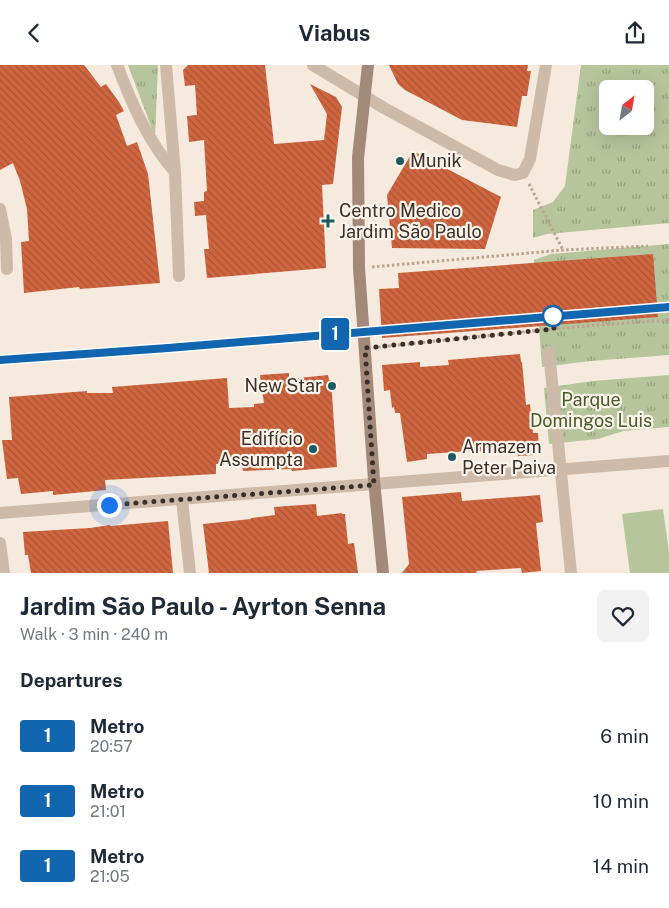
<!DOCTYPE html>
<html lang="en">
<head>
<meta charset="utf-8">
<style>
  :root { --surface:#fff; --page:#f2f2f3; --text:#1f2937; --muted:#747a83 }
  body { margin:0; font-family:"Public Sans",sans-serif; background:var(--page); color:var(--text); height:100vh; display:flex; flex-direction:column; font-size:19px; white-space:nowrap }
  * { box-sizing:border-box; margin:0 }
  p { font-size:16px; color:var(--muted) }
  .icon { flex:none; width:28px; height:28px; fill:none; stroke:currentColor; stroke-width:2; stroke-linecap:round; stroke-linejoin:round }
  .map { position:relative; height:508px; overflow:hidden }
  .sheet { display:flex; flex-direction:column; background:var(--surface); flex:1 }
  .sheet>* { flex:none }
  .badge { padding:0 10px; border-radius:4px; font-size:18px; line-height:32px }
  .needle { width:32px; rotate:31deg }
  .buttons { position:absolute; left:599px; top:15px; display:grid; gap:10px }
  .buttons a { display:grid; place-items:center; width:55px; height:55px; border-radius:8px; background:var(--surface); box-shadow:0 5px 20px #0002; font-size:25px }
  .you { position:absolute; width:25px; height:25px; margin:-12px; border:4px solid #fff; border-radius:50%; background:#1a73e8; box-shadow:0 0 0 8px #1a73e833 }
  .map>.badge { position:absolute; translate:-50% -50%; box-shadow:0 0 0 2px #fff }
  h2 { padding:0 20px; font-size:19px; line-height:45px }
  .round { display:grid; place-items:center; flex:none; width:52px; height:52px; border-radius:8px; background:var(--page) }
  .head { display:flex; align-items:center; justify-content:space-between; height:85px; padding:0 20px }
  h1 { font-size:24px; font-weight:700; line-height:38px }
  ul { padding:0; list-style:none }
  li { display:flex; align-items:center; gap:15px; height:65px; padding:0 20px }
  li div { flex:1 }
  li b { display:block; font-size:19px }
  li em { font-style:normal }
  li .badge { min-width:55px; font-weight:700; text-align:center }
  header { display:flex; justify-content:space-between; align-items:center; height:65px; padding:0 20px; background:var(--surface); font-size:22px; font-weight:700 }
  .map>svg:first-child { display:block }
  .park { fill:url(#park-tufts); fill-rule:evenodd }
  .pitch { fill:#b6c59c }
  .building { fill:url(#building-back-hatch) }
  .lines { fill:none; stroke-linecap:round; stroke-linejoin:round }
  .path { stroke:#baa492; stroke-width:3; stroke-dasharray:2.5 2.5; stroke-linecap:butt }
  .minor { stroke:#cebaa8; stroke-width:12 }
  .secondary { stroke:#a28979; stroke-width:12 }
  .line-casing { stroke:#fff; stroke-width:11 }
  .line { stroke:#1266af; stroke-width:8 }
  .walk { stroke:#3a2f29; stroke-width:5; stroke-dasharray:0 9 }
  .poi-dot { fill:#1a5a60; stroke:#fbf4eb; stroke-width:2 }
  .stop-dot { fill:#fff; stroke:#1266af; stroke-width:2.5 }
  .labels { text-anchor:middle; stroke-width:4.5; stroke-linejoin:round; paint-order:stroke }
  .poi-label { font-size:18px; fill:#3a2f29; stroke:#fbf4eb; text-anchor:start }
  .park-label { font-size:18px; fill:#485b2a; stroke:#fbf4eb }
</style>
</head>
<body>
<header><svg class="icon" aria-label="back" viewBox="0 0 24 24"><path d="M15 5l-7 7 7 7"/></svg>Viabus<svg class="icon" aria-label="share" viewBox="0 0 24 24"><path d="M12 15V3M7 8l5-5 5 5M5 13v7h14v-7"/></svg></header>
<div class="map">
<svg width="669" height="508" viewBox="0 0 669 508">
  <defs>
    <pattern id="park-tufts" width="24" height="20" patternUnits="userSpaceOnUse" patternTransform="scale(1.25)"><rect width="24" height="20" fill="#b6c59c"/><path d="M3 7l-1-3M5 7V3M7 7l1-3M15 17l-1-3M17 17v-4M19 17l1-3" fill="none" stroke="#95a07f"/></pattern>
    <pattern id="building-back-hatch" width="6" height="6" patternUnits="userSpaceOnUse" patternTransform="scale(1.25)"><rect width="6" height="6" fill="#d06640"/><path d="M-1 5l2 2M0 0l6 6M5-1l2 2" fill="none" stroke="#aa5436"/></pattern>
  </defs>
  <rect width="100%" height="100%" fill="#f5eadd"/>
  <!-- park -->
  <g class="park">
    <path d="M128 0H158L155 72Z"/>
    <path d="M581 0H669V158L547 169 533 173V145L553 137 565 121ZM608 24H645V61H608Z"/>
    <path d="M669 179V290L591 296 542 302 534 195 551 189Z"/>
    <path d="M669 310V362L623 366 598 374 549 379 544 323 593 316Z"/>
  </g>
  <!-- pitch -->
  <path class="pitch" d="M663 444 669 487V508H630L622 449Z"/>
  <!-- building -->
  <g class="building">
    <path d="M0 0H84L101 22 106 19 119 37 124 46 116 50 127 81 137 77 148 109 160 218 80 224 79 222 24 228 21 177 29 176 27 144 20 116 13 98 0 105Z"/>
    <path d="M188 0H265L274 79 324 75 327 49 310 19 336 32 342 42 333 119 322 120 326 203 207 213 204 184H209L206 150 195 151 194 137 204 136V127L207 126 204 75 189 77 187 51 197 50 195 20 185 21 183 5Z"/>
    <path d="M389 0H528L527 6H531L527 31H522L517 62 462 55 405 25 398 19Z"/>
    <path d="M413 86 501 132 485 184 392 183 387 130Z"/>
    <path d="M653 189 658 252 382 273 379 224 399 223 398 208Z"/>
    <path d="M520 289 521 297H522L526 340 530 339 533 368H538L539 384 535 390 518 391V384L471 387V386L427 389V394L407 397 400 348H395L394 342 392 343 390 325 384 326 382 300 420 297V302L449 300 448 295Z"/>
    <path d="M289 308V314L328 310 329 315H331L337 402 292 406 291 404 243 406 241 397 216 399V409L105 415 106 425 53 430V426L21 429 18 413 7 414 2 375H12L9 332 87 326V328H113L112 322 227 313 229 343 254 342V339L264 338 260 310Z"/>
    <path d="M461 427 462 436 540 430 543 457 536 458 541 506 522 508 521 503 476 506 477 508H402L409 499 402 432Z"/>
    <path d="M316 439 317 451 342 448V449H345L348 479 354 478 358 508H209L203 459 251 454V453L275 450 274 442Z"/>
    <path d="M168 456 173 508H31L28 490H25L23 467 90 463 110 460V461Z"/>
  </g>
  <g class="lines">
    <!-- path -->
    <g class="path">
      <path d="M529 119 563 185"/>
      <path d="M372 202 563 185 648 181"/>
      <path d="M378 282 572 262 669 255"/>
    </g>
    <!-- minor -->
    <g class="minor">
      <path d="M117 0C131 37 148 77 175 107"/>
      <path d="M166 0 175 107 179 211"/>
      <path d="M313 0 384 43 498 105 515 110 523 108 530 94 546 0"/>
      <path d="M0 144 6 174 7 204"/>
      <path d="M549 287 571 508"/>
      <path d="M182 435 190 508"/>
      <path d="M0 448 669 396"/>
      <path d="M0 478 4 508"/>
    </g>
    <!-- secondary -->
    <path class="secondary" d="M368 0 358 93 359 203 374 415 383 508"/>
  </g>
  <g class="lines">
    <!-- line casing -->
    <g class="line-casing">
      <path id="line" d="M0 295 168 283 669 242"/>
    </g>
    <!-- line -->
    <use href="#line" class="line"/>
    <!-- walk -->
    <path class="walk" d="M109 440 374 420 365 283 554 264 553 251"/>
  </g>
  <!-- markers -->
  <g class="poi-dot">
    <circle cx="400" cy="96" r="5"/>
    <path d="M325.5 148.5h5v5h5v5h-5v5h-5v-5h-5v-5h5z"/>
    <circle cx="332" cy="321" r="5"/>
    <circle cx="313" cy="384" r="5"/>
    <circle cx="452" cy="392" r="5"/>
  </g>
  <circle class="stop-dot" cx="553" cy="251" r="10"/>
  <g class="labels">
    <!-- poi labels -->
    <g class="poi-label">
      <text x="410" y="102">Munik</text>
      <text x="339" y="152">Centro Medico<tspan x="339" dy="21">Jardim São Paulo</tspan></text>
      <text x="322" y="327" text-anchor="end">New Star</text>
      <text x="303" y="380" text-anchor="end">Edifício<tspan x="303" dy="21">Assumpta</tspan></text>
      <text x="462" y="388">Armazem<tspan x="462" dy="21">Peter Paiva</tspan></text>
    </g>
    <!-- park labels -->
    <g class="park-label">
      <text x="591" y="341">Parque<tspan x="591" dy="21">Domingos Luis</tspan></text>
    </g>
  </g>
</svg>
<div class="buttons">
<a><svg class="needle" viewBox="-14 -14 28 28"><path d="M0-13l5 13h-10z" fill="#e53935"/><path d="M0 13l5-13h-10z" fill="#747a83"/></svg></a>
</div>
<div class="you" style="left:109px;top:440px"></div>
<b class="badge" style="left:335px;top:269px;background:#1266af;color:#fff">1</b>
</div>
<section class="sheet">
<div class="head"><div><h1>Jardim São Paulo - Ayrton Senna</h1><p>Walk · 3 min · 240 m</p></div><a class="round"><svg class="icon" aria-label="heart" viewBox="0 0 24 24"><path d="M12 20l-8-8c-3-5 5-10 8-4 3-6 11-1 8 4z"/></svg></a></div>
<h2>Departures</h2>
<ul>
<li><span class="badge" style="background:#1266af;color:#fff">1</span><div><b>Metro</b><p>20:57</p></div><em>6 min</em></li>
<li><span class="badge" style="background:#1266af;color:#fff">1</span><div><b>Metro</b><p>21:01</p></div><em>10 min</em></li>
<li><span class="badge" style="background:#1266af;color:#fff">1</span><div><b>Metro</b><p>21:05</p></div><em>14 min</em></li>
</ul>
</section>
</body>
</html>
